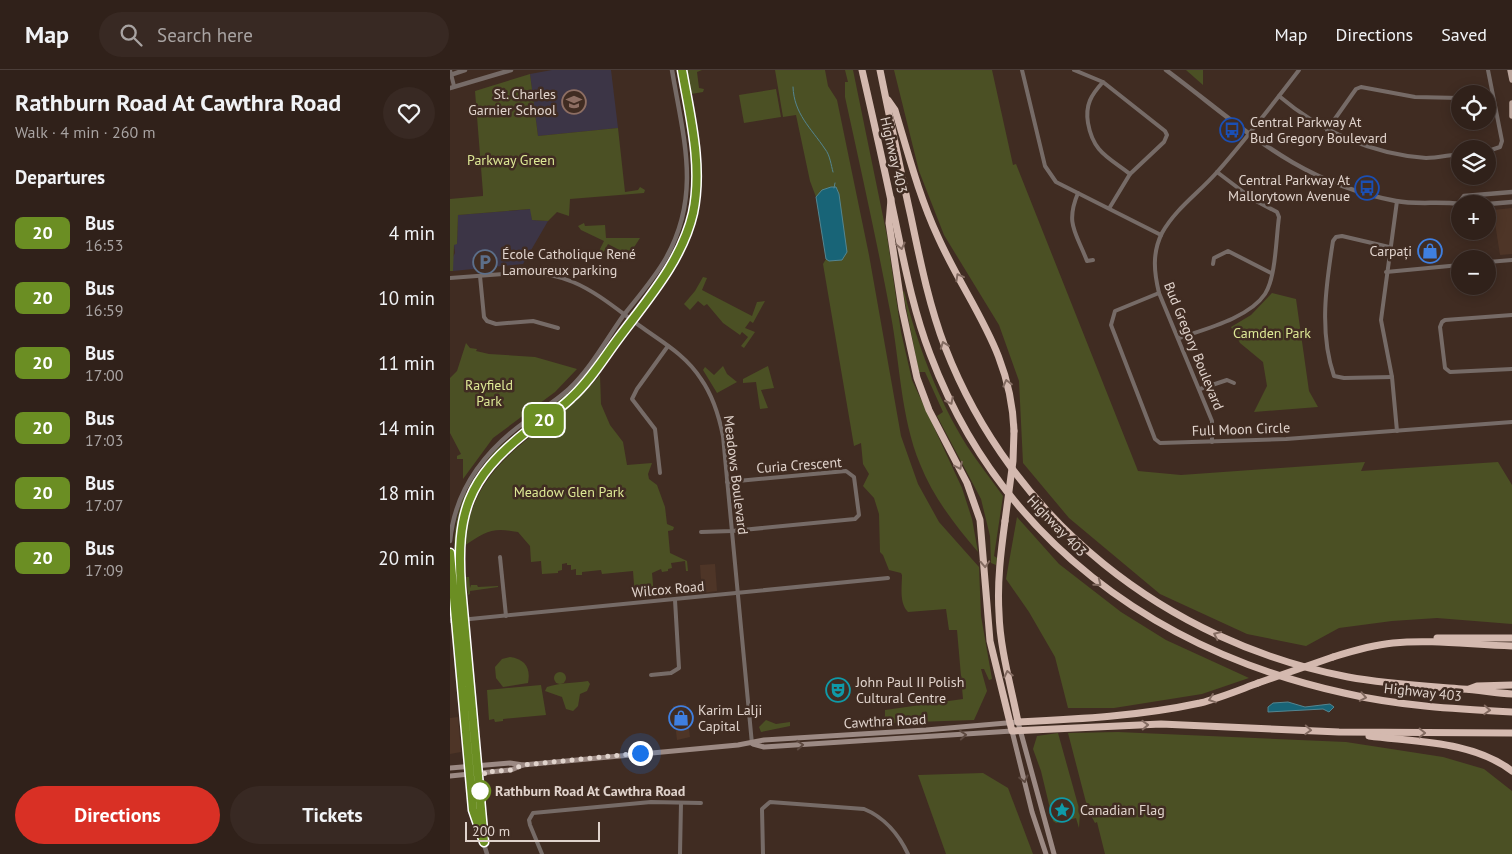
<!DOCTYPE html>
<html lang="en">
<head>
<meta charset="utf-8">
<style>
  :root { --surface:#30211a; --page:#382923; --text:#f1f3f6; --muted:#a8a3a2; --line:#4b3e39; --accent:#d93025 }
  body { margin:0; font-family:"PT Sans",sans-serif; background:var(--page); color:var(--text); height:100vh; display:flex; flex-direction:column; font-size:19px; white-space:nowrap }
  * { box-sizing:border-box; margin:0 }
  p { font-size:16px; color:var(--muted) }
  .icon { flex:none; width:28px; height:28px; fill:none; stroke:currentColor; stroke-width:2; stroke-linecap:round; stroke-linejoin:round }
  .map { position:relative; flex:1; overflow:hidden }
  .side { display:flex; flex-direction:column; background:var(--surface); width:450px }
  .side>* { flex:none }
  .badge { padding:0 10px; border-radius:8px; font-size:18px; line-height:32px }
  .controls { position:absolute; left:1001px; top:15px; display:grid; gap:10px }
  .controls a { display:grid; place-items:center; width:45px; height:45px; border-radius:50%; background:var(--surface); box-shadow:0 2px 12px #0003,0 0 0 1px var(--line); font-size:25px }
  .scale { position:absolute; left:15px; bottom:12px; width:135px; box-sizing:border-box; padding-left:5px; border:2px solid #e0d3cc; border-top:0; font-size:14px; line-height:18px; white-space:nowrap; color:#e0d3cc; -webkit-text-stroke:4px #402c22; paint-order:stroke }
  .you { position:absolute; width:25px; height:25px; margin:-12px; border:4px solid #fff; border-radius:50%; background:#1a73e8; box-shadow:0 0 0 8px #1a73e833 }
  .map>.badge { position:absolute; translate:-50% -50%; box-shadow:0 0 0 2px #fff }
  h2 { padding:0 15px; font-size:19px; line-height:45px }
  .round { display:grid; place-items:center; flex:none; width:52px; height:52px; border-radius:26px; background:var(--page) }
  .overview { display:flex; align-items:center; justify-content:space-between; height:85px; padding:0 15px }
  h1 { font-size:24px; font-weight:700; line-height:38px }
  .primary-button { display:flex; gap:10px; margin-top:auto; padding:10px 15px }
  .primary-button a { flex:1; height:58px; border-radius:30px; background:var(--accent); color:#fff; font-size:20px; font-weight:700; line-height:58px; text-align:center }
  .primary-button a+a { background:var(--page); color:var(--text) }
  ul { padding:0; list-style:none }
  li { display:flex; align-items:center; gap:15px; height:65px; padding:0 15px }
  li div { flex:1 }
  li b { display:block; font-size:19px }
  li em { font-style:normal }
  li .badge { min-width:55px; font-weight:700; text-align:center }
  header { display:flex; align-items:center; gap:30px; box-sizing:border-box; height:70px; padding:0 25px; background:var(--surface); border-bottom:1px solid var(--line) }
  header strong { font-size:24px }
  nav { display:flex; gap:28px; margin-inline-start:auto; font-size:18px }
  .search { width:350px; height:45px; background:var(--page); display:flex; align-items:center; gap:12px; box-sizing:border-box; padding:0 18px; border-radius:28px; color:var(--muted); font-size:19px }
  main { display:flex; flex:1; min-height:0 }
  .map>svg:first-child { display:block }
  .built { fill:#4e3527 }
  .education { fill:#3c3546 }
  .green { fill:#4b5024 }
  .water { fill:#186477; stroke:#548590 }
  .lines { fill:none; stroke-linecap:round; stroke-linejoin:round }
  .stream { stroke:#548590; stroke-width:1 }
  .minor { stroke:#766b67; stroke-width:4 }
  .tertiary { stroke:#766b67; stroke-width:4.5 }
  .secondary { stroke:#9c8a84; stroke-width:5 }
  .primary { stroke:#b9a39a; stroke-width:5.5 }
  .motorway { stroke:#d4b9af; stroke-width:7 }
  .motorway-bridge { stroke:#d4b9af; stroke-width:7 }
  .oneway { stroke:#836b61 }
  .oneway2 { stroke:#5c483f }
  .line-casing { stroke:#fff; stroke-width:11 }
  .line { stroke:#6b8e23; stroke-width:8 }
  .walk { stroke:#e0d3cc; stroke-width:5; stroke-dasharray:0 9 }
  .stop-dot { fill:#fff; stroke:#6b8e23; stroke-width:2.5 }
  .labels { text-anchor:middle; stroke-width:5; stroke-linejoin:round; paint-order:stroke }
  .poi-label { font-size:14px; fill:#e0d3cc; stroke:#402c22; text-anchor:start }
  .street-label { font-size:14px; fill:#e0d3cc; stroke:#402c22 }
  .park-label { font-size:14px; fill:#dde895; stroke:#402c22 }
  .stop-label { font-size:14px; font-weight:bold; fill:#e0d3cc; stroke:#402c22; text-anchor:start }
</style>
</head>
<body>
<header>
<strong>Map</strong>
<div class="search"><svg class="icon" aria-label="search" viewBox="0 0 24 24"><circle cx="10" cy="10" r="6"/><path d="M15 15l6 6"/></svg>Search here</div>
<nav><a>Map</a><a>Directions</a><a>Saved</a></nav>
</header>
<main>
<section class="side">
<div class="overview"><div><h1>Rathburn Road At Cawthra Road</h1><p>Walk · 4 min · 260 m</p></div><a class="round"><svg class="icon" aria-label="heart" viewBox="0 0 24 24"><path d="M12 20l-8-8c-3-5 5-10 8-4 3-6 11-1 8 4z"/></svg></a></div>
<h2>Departures</h2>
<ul>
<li><span class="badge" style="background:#6b8e23;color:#fff">20</span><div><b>Bus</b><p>16:53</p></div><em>4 min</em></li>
<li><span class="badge" style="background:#6b8e23;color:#fff">20</span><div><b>Bus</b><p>16:59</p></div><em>10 min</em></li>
<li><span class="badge" style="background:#6b8e23;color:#fff">20</span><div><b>Bus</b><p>17:00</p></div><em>11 min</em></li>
<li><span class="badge" style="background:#6b8e23;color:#fff">20</span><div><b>Bus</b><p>17:03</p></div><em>14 min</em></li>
<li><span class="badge" style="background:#6b8e23;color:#fff">20</span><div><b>Bus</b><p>17:07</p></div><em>18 min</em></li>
<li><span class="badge" style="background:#6b8e23;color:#fff">20</span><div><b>Bus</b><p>17:09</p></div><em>20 min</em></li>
</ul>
<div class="primary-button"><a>Directions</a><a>Tickets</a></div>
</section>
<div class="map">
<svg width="1062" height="784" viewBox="0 0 1062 784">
  <rect width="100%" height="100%" fill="#402c22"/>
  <!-- built -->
  <g class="built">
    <path d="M1062 138V184L1050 185 1043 140Z"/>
    <path d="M265 494 267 521 252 523 250 495Z"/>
    <path d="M236 634 240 667 227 670 223 636Z"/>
    <path d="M8 647 11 682 0 684V648Z"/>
  </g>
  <!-- education -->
  <g class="education">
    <path d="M102 0H161L168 58 88 66 80 4Z"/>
    <path d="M81 139 82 150 98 151 73 194 3 201 2 189 5 183 4 174H7L8 145Z"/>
  </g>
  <!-- green -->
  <g class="green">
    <path d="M236 0H252L247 2 249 18 254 19 253 22 241 24Z"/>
    <path d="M325 0H375L378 16 387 30 419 185 451 366 468 414 489 452 529 497 531 546 542 609 539 610 534 599H531L537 621 524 650 437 653 433 649 435 646V640L513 629 507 560H499L496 539 458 542C449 533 452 517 452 505L451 503 439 500 433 485 430 482 429 444 424 428 413 416 419 404 413 394 411 373 404 376 373 194 376 189 379 191 389 124 386 117 366 127 360 111 346 45 333 47Z"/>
    <path d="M395 0H403L437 166 451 262 462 310 512 418 522 449 528 482C505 455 483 427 470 394 451 348 450 294 441 246 427 172 411 100 395 27V12H398Z"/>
    <path d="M444 0H542L563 95 566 94 688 401 731 405 915 392 911 401 1048 392 1062 415V554L987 548 942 551 889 558 856 576 797 564 710 524 619 448 573 393 569 311 549 255 494 165 469 101Z"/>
    <path d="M736 0H753V15Z"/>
    <path d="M80 4 88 66 168 58 175 122 188 120 190 117 195 120 194 123 120 129 119 146 107 142 98 151 82 150 80 139 8 145 7 174 4 175 3 201H0V129L33 126V123L25 21Z"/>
    <path d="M326 19 331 47 294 53 289 25Z"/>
    <path d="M134 153 135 156 155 155 156 168H190L179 185 158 174 152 185 148 183 154 171 131 160 128 156Z"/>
    <path d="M253 207 257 208 252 220 302 246 307 232 315 231 303 253 300 251 295 258 305 262 294 278 291 276 298 267 292 262 290 265 273 253 257 234 254 236 248 231 240 240 234 234 245 221Z"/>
    <path d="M454 221C467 274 488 330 517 376 528 393 541 409 553 426L544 486 547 488 546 495 541 493 540 466 531 429 487 346 493 342 475 302H469L453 222Z"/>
    <path d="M822 223 846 229 859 321 868 337 804 342 817 316 813 292 790 273 781 257 801 245Z"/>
    <path d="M16 273 20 278 27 279 26 281 39 284 85 287 127 299 105 322 43 368 13 409V389H7V386L11 384 0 363V308L7 301Z"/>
    <path d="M146 289C116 345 52 362 22 419L18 417 44 381 112 327Z"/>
    <path d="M273 296 277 304 287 312 267 323 253 300 255 297 264 305Z"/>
    <path d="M318 296 324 318 311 320 318 338 310 339 306 312 293 313V309Z"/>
    <path d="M150 305 151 334 160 355 173 372 177 395 202 393 198 404 199 409 207 415 215 437 217 454 224 457 223 460 218 461 220 483 237 491 238 501H236L235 491 221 493 222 498 218 499V501L212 502 211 499 202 503 204 525 185 527 183 501 152 504 151 500 132 502V505H126V499L121 500V495H117V493L112 494V500L108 501V503L92 504 91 491 81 492 80 476 68 462C42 457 36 461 14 476 24 381 97 369 150 305Z"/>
    <path d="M19 422C7 452 5 478 6 510 2 478 3 453 15 423Z"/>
    <path d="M567 447 609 494 671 542 716 570 799 608 752 624 664 638H618L605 587 579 542 556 509Z"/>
    <path d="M16 507H19L20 518 21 515H27L28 517 48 516V517L20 521V524L18 525Z"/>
    <path d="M60 587C75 589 81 598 78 613L53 617 46 608 45 597 52 589Z"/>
    <circle cx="110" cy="608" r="6"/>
    <path d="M138 611 140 614 137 621 130 624 128 636 123 641 116 639 112 627 95 621 97 617C108 613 124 613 138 611Z"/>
    <path d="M91 615 96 645 53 649V651L45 652 44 649 39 650 37 620Z"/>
    <path d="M316 650 326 654 340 652V656L311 662 309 657Z"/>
    <path d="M668 662 896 672 993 687 1034 699 1062 721V784H655L647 752 645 753 638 740 618 663Z"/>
    <path d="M608 663 630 742 629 758 626 748 606 753 603 751 591 701 583 679 587 666Z"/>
    <path d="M533 703 558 718 583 784H496L468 705Z"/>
  </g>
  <!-- water -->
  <g class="water">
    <path d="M381 117H386L389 124 397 182 392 190 379 191 376 189 366 127 372 120Z"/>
    <path d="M838 632 855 637 880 634 884 637 879 642 873 639 818 642V637L823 633Z"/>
  </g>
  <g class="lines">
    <!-- stream -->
    <g class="stream">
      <path d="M343 17C344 44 361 58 375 79 380 85 381 95 383 102"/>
      <path d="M384 118 385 113"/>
    </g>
    <!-- minor -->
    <g class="minor">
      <path d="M0 0 4 16"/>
      <path d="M572 0 595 96 606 112 711 165"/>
      <path d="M624 0 653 12 715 61 717 65 714 72 680 104 660 137"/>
      <path d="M653 12C641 25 635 35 638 53 643 82 658 87 680 104"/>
      <path d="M829 26C870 61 921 84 976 88 987 88 999 85 1010 84"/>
      <path d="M877 60 906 19 911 17 965 27 1010 28"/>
      <path d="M1038 81 1050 77 1052 71 1038 0"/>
      <path d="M628 123C615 154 626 162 637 191L643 190"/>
      <path d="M947 131 931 250 942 307 947 361"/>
      <path d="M939 177 892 166 886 167 883 171C876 215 869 262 884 306L894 308 942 307"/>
      <path d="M1038 192 1062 190"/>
      <path d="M763 194 764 188 778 181 821 203"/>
      <path d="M936 202 1010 195"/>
      <path d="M30 206 34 247 37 251 46 254 83 251 108 258"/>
      <path d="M0 208 78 202C93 203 109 206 123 212 147 222 169 241 190 256 212 272 236 285 251 309 263 326 269 346 273 366L302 674"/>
      <path d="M709 223 665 241 661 255 705 369 710 373 836 369 1062 352"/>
      <path d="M1062 245 995 250 992 252 990 257 995 298 1000 302 1062 299"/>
      <path d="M729 268C755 259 799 248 815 224 826 207 826 168 829 147L827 142 804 130 767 102"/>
      <path d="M750 319 777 310 784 313"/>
      <path d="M762 372V351L709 223C704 202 702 183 712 163 726 138 749 123 768 101 796 69 823 34 849 0"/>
      <path d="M210 403 205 359 182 329 187 319 218 276"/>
      <path d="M251 462 282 461 405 449 409 445 404 407 396 401 277 412"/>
      <path d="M50 487 56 546"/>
      <path d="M0 551 438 508"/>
      <path d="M201 605 221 603 229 598 225 530"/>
      <path d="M92 784 80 755 79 750 83 743 201 732 251 733"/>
      <path d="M230 784 231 733"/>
      <path d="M313 784 312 739 320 732 414 739C434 747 449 765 458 784"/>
    </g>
    <!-- tertiary -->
    <g class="tertiary">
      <path d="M716 0C794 58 846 112 946 131 967 135 989 131 1010 134"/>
      <path d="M0 5 15 0"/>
      <path d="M0 18 61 0"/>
      <path d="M1009 133 1014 126 1062 122"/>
      <path d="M1038 134 1062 132"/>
      <path d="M0 471C5 419 36 380 76 351 91 340 106 331 119 319 141 298 156 270 173 246 188 227 204 209 216 188 252 124 233 67 222 0"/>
      <path d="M0 484 23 740 31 764"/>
      <path d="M33 771 37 784"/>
      <path d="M34 772 11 517C6 444 17 409 76 362 90 351 105 342 119 331 138 314 151 292 166 272 195 232 231 192 243 143 253 97 240 46 232 0"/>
    </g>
    <!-- secondary -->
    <g class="secondary">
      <path d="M303 674 314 677 562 661 582 742 596 784"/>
      <path d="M0 698 60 693 73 695 288 675 314 670 476 660 568 652 604 784"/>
      <path d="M0 706 61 700 73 695"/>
    </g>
    <!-- primary -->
    <g class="primary">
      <path d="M1060 0 1062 10"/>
      <path d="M1062 33V46"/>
    </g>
    <!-- motorway -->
    <g class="motorway">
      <path d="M412 0C423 48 434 97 444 145 454 192 463 240 480 284 550 469 705 581 894 623 949 636 1005 639 1062 642"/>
      <path d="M430 0C440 49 450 98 461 147 470 190 479 235 495 277 562 450 716 572 898 607 936 614 974 616 1012 619 1029 620 1045 623 1062 624"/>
      <path d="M438 30 445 40C458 83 469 126 488 167 519 236 561 280 564 361"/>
      <path d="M441 129 439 153 452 239 467 308 479 340 517 413 530 450 540 571 562 661 711 654 889 662 1062 663"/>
      <path d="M555 451C551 481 547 512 549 543 550 579 561 616 568 652 630 649 690 646 750 633 770 628 789 620 808 613"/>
      <path d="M987 568H1062"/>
      <path d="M883 587C902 581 922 575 943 573 982 569 1022 575 1062 576"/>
      <path d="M1019 619 1027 616 1062 615"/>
      <path d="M919 666C966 672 1023 671 1062 701"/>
    </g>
    <!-- motorway-bridge -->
    <g class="motorway-bridge">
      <path d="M555 451 563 391 564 361"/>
      <path d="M808 613 883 587"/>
    </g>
  </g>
  <!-- one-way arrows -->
  <defs><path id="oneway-chevron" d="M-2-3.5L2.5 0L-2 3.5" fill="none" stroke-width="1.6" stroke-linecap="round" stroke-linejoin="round" transform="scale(1.25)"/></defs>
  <g class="oneway">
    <use href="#oneway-chevron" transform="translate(451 176) rotate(77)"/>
    <use href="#oneway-chevron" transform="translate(509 207) rotate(-119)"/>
    <use href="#oneway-chevron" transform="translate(494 275) rotate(-110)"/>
    <use href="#oneway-chevron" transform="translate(557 313) rotate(-104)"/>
    <use href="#oneway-chevron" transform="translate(500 331) rotate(63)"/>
    <use href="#oneway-chevron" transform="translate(509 396) rotate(64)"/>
    <use href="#oneway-chevron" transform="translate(535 494) rotate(87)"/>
    <use href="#oneway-chevron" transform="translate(648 513) rotate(39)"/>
    <use href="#oneway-chevron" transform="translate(767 565) rotate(-155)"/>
    <use href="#oneway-chevron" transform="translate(558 604) rotate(-103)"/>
    <use href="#oneway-chevron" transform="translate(913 627) rotate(11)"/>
    <use href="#oneway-chevron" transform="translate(762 629) rotate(161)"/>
    <use href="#oneway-chevron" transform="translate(1037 640) rotate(3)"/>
    <use href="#oneway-chevron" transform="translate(695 655) rotate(-2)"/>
    <use href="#oneway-chevron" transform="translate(858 660) rotate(3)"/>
    <use href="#oneway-chevron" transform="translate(972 663) rotate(1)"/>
  </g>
  <g class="oneway2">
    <use href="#oneway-chevron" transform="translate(513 665) rotate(-4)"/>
    <use href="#oneway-chevron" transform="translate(350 675) rotate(-4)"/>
    <use href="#oneway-chevron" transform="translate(574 709) rotate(76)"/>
  </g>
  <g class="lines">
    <!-- line casing -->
    <g class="line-casing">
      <path id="line" d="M0 483 23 740 34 772 11 517C6 444 17 409 76 362 91 351 108 341 121 328 140 311 153 289 168 269 197 230 232 191 243 143 253 96 240 46 232 0"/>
    </g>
    <!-- line -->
    <use href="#line" class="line"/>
    <!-- walk -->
    <path class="walk" d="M30 721 35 702 61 700 73 695 190 683"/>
  </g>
  <!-- icons -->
  <defs>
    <g id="school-ring" transform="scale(1.25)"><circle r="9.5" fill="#402c22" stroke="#8d6e63" stroke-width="1.5"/><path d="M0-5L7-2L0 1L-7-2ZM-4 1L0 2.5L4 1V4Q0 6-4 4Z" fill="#8d6e63"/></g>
    <g id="bus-ring" transform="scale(1.25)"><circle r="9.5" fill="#402c22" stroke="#1a4fb4" stroke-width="1.5"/><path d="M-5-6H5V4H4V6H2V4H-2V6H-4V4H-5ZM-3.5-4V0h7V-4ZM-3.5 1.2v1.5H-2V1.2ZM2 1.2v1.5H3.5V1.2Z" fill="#1a4fb4"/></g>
    <g id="shop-ring" transform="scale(1.25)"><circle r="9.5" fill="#402c22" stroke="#3f7fe0" stroke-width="1.5"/><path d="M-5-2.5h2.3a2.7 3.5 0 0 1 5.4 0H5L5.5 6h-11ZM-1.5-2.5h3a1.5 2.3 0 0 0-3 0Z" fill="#3f7fe0"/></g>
    <g id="parking-ring" transform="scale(1.25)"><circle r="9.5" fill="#402c22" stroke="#5c6f8a" stroke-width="1.5"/><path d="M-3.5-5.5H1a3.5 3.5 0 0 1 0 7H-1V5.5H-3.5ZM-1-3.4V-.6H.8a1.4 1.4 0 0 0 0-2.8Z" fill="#5c6f8a"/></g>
    <g id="theatre-ring" transform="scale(1.25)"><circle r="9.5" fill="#402c22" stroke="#0f9aa8" stroke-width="1.5"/><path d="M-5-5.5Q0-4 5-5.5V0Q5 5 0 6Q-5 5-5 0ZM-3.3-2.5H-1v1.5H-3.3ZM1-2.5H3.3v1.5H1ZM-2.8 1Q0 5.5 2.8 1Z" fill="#0f9aa8"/></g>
    <g id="sight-ring" transform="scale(1.25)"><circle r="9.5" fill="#402c22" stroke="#0f9aa8" stroke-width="1.5"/><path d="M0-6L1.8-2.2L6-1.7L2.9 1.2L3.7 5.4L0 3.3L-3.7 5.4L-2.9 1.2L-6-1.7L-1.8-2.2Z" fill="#0f9aa8"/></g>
  </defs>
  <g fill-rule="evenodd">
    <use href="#school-ring" x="124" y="32"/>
    <use href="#bus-ring" x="782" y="60"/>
    <use href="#bus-ring" x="917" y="118"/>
    <use href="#shop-ring" x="980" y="181"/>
    <use href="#parking-ring" x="35" y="192"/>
    <use href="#theatre-ring" x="388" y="620"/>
    <use href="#shop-ring" x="231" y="648"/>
    <use href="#sight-ring" x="612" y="740"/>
  </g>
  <!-- markers -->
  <circle class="stop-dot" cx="30" cy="721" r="10"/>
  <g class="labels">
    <!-- poi labels -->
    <g class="poi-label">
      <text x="106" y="29" text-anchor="end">St. Charles<tspan x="106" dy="16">Garnier School</tspan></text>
      <text x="800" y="57">Central Parkway At<tspan x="800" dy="16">Bud Gregory Boulevard</tspan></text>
      <text x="900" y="115" text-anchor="end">Central Parkway At<tspan x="900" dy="16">Mallorytown Avenue</tspan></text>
      <text x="962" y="186" text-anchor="end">Carpați</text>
      <text x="52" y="189">École Catholique René<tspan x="52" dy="16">Lamoureux parking</tspan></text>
      <text x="406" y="617">John Paul II Polish<tspan x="406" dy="16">Cultural Centre</tspan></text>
      <text x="248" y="645">Karim Lalji<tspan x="248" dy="16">Capital</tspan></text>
      <text x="630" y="745">Canadian Flag</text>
    </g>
    <!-- street labels -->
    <g class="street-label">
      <text transform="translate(444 85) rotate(77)" y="5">Highway 403</text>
      <text transform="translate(744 276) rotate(68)" y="5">Bud Gregory Boulevard</text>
      <text transform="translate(791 359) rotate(-2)" y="5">Full Moon Circle</text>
      <text transform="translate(349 395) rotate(-4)" y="5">Curia Crescent</text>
      <text transform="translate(286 405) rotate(83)" y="5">Meadows Boulevard</text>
      <text transform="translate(607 456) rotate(46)" y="5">Highway 403</text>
      <text transform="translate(218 519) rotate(-5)" y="5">Wilcox Road</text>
      <text transform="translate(973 622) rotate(6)" y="5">Highway 403</text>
      <text transform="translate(435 651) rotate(-3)" y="5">Cawthra Road</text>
    </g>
    <!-- park labels -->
    <g class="park-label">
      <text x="61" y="95">Parkway Green</text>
      <text x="822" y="268">Camden Park</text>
      <text x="39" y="320">Rayfield<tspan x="39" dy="16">Park</tspan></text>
      <text x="119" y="427">Meadow Glen Park</text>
    </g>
    <!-- stop labels -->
    <g class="stop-label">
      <text x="45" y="726">Rathburn Road At Cawthra Road</text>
    </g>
  </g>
</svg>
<div class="controls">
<a><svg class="icon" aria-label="locate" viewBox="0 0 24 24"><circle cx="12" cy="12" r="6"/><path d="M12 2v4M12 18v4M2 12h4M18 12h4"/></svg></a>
<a><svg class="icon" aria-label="layers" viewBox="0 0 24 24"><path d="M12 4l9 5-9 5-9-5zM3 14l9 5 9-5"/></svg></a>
<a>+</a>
<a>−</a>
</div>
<div class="scale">200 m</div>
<div class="you" style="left:190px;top:683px"></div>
<b class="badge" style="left:94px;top:350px;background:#6b8e23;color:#fff">20</b>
</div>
</main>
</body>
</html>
